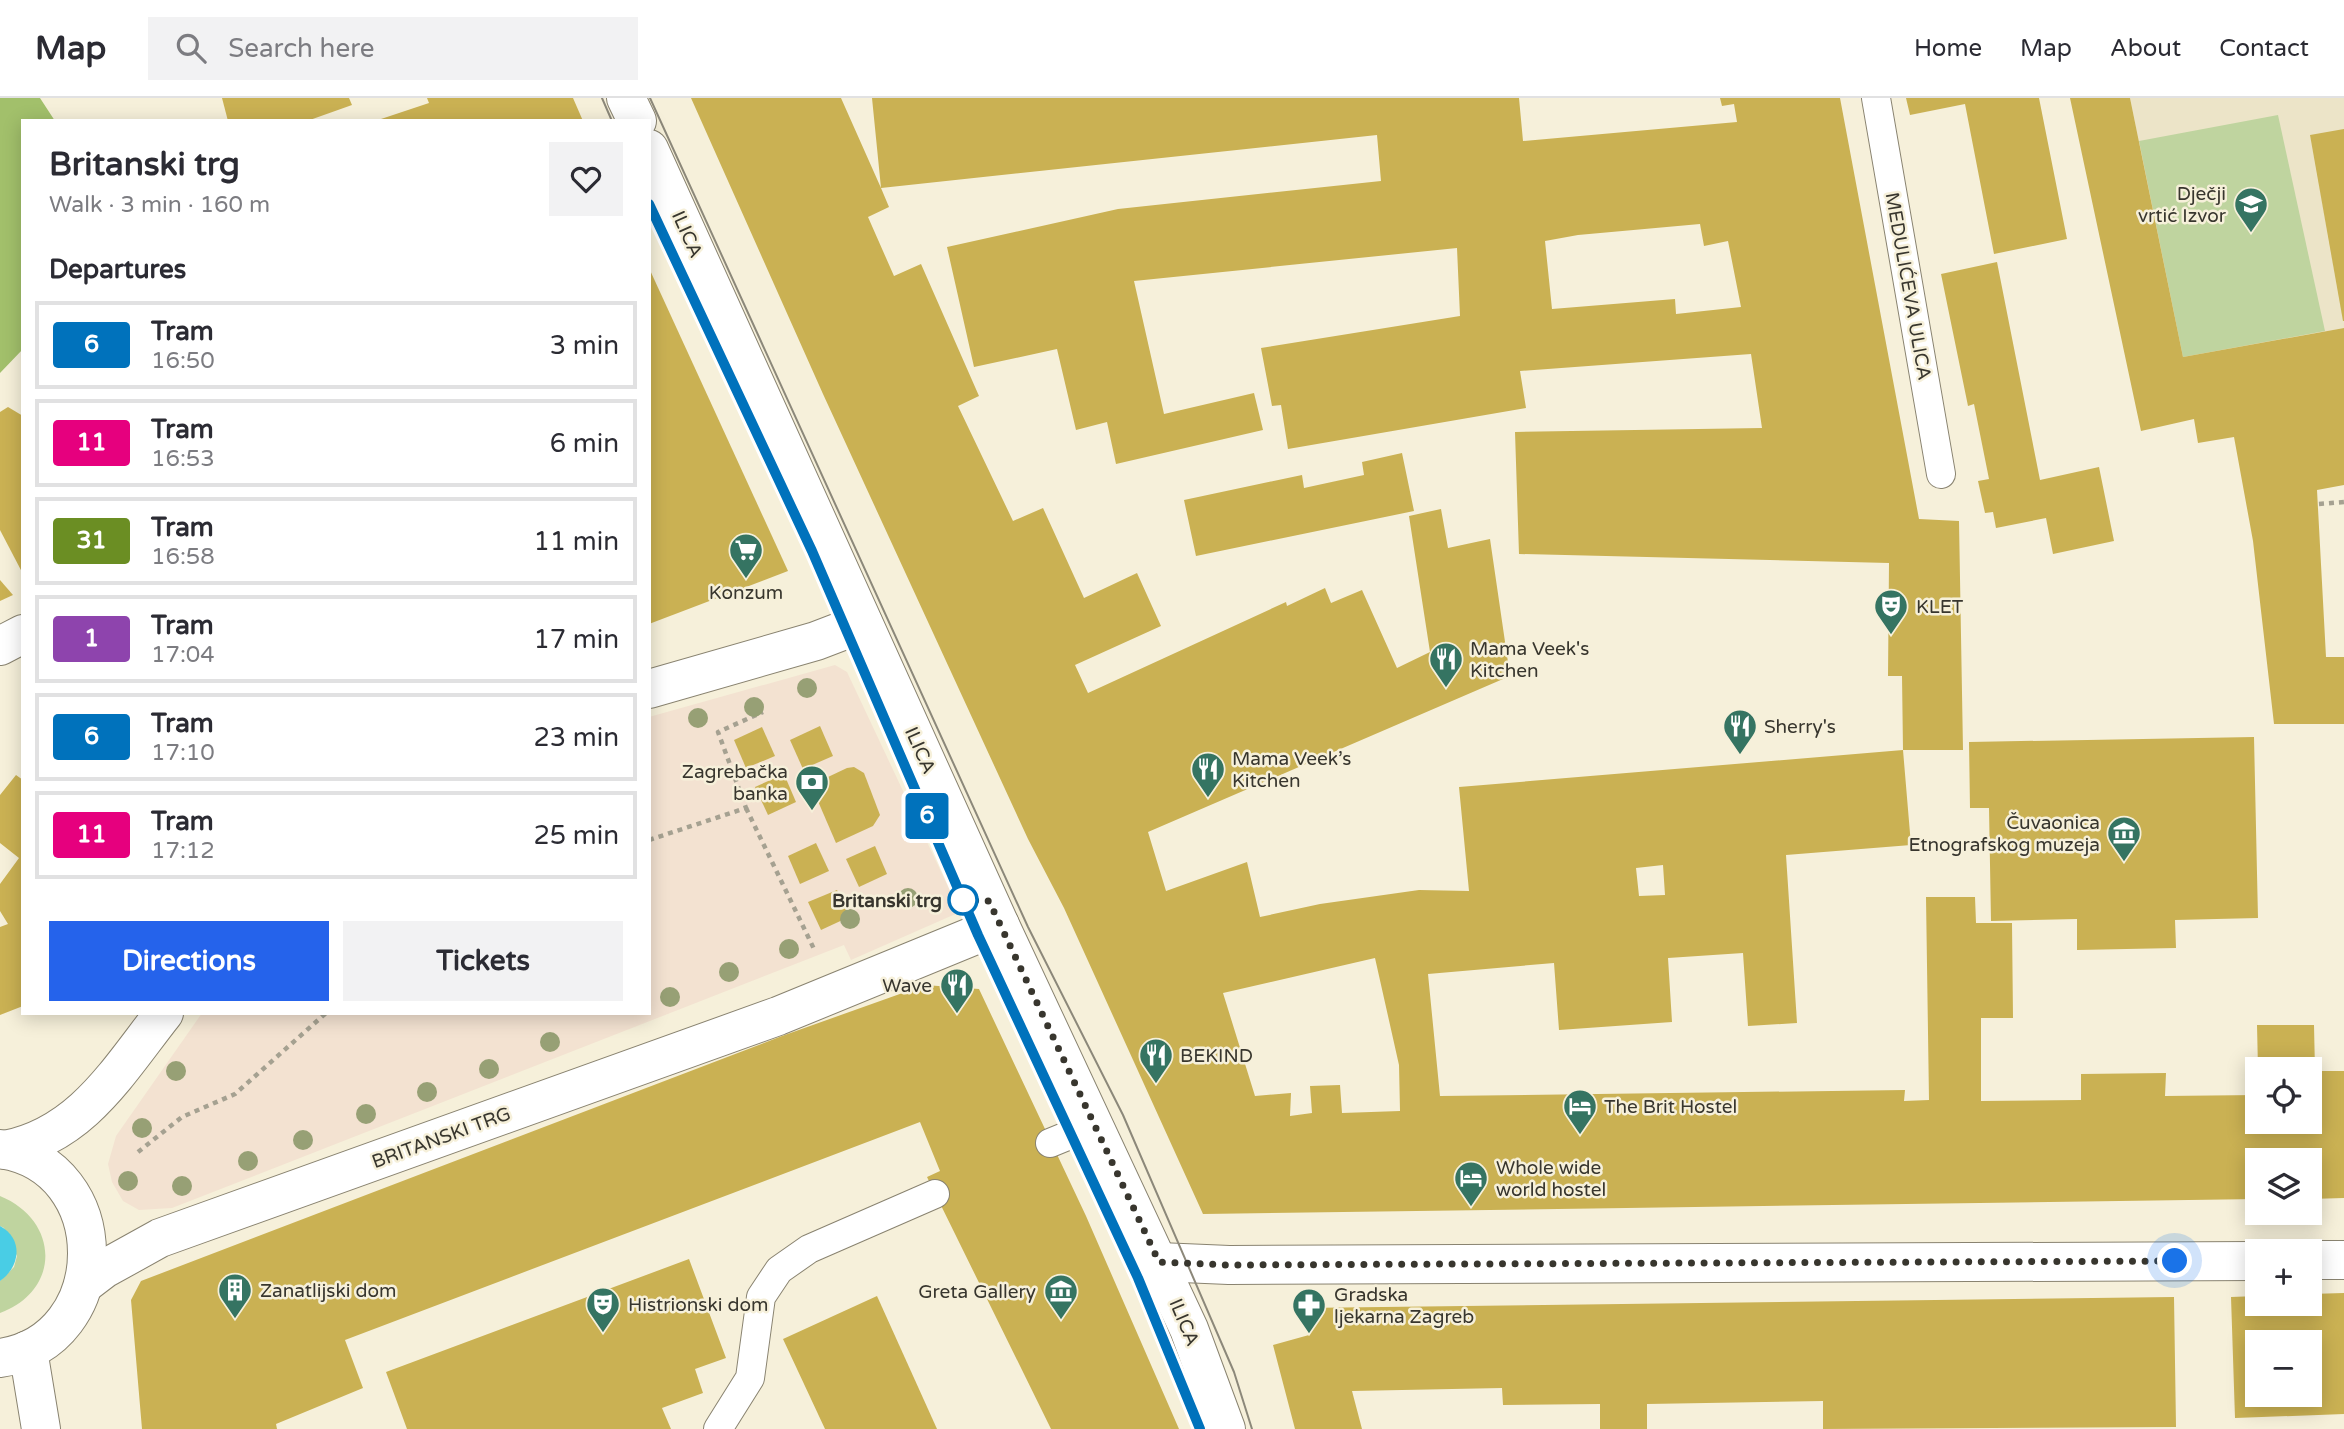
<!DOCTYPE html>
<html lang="en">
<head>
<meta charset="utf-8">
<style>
  :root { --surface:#fff; --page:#f2f2f3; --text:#2b2b33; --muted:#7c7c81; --line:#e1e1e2; --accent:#2563eb }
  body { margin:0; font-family:"Varela Round",sans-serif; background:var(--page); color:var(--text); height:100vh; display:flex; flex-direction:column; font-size:26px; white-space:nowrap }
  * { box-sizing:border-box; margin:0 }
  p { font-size:23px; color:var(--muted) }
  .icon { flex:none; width:38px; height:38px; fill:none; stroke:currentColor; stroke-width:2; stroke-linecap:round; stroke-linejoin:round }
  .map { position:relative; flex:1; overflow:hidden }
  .drawer { position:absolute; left:21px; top:21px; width:630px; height:896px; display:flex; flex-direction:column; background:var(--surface); border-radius:0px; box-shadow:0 4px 18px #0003 }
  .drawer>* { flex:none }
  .badge { padding:0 14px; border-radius:5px; font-size:24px; line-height:46px }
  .buttons { position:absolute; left:2245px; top:959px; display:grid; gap:14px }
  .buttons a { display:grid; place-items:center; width:77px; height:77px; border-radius:0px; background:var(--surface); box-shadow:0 4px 18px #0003; font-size:35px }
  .you { position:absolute; width:35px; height:35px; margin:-18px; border:5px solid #fff; border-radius:50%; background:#1a73e8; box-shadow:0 0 0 10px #1a73e833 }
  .map>.badge { position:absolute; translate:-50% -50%; box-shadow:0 0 0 4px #fff }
  h2 { padding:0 28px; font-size:26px; line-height:63px }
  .round { display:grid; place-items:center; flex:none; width:74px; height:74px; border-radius:0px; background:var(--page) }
  .overview { display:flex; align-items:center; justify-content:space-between; height:119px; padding:0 28px }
  h1 { font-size:33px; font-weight:800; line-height:52px }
  .primary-button { display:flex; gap:14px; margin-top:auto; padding:14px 28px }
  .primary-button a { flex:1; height:80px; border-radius:0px; background:var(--accent); color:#fff; font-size:28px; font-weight:800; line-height:80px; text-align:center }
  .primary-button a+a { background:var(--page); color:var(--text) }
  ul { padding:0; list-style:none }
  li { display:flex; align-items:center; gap:21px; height:88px; margin:0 14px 10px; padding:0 14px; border:4px solid var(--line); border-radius:0px }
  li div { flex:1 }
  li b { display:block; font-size:26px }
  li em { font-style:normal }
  li .badge { min-width:77px; font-weight:700; text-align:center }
  header { display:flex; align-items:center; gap:42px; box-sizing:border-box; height:98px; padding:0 35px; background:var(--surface); border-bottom:2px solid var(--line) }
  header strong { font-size:33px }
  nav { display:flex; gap:38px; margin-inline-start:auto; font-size:24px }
  .search { width:490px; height:63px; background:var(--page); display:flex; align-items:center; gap:18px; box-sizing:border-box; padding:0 24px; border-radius:0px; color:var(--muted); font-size:26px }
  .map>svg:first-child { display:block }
  .commercial { fill:#f3e2d1 }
  .built { fill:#ece4c8 }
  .green { fill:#bfd49f }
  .forest { fill:#a2c06b }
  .water { fill:#49cde5 }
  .building { fill:#cab153; fill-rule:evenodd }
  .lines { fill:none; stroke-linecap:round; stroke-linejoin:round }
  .lane-casing { stroke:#898370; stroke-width:30 }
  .street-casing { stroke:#898370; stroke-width:40 }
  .secondary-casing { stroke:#898370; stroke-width:40 }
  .path { stroke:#a5a191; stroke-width:4.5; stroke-dasharray:5 5; stroke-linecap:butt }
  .lane { stroke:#fff; stroke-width:28 }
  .street { stroke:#fff; stroke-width:38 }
  .secondary { stroke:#fff; stroke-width:38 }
  .tram { stroke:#8c887a; stroke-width:2 }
  .tree { fill:#97a075 }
  .line-casing { stroke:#fff; stroke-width:16 }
  .line { stroke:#0072bc; stroke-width:10 }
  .walk { stroke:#38362e; stroke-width:7; stroke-dasharray:0 12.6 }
  .stop-dot { fill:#fff; stroke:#0072bc; stroke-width:3.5 }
  .labels { text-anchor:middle; stroke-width:5; stroke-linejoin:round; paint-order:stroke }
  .poi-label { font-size:19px; fill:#38362e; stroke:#f6f0da; text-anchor:start }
  .street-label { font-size:19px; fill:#38362e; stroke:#f6f0da }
  .stop-label { font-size:19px; font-weight:bold; fill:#38362e; stroke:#f6f0da; text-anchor:end }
</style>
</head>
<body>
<header>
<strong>Map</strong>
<div class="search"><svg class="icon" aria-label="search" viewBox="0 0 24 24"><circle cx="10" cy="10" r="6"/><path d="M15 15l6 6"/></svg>Search here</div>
<nav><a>Home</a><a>Map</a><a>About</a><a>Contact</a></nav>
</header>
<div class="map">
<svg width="2344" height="1331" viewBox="0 0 2344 1331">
  <rect width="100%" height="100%" fill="#f6f0da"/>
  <!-- commercial -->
  <path class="commercial" d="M835 567 847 574 960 814 851 862 844 847 172 1110 139 1112 123 1103 112 1084 108 1066 116 1038 202 915H649V619Z"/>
  <!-- built -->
  <path class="built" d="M2130 0H2344V230L2183 259Z"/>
  <!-- green -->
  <g class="green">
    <path d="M2278 17 2325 233 2183 259 2139 43Z"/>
    <path d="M0 1098C59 1122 62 1192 0 1215V1183L14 1169 17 1158 4 1130 0 1128Z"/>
  </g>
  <!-- forest -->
  <path class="forest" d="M0 0H40L55 23H23V251L0 275Z"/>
  <!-- water -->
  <path class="water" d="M0 1128C24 1141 20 1169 0 1183Z"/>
  <!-- building -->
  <g class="building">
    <path d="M222 0H349L352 7 307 23H228Z"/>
    <path d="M427 0H573L583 23H375L429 5Z"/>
    <path d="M691 0H841L881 90 872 0H1519L1523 43 1737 24 1734 6 1722 8 1720 0H1840L1919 421 1959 423 1963 652H1903L1902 578H1888L1889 465 1519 456 1515 334 1762 330 1751 256 1520 273 1526 310 1288 351 1281 307 1272 308 1261 250 1460 218 1457 150 1134 183 1164 316 1254 295 1263 332 1116 366 1107 324 1076 332 1057 251 974 269 947 149 1118 111 1381 83 1377 37 881 90 889 109 868 119 894 178 921 166 979 298 958 308 1013 423 1043 410 1084 500 1137 475 1161 528 1075 567 1088 595 1286 504 1287 508 1325 490 1331 505 1362 492 1397 570 1430 554 1409 418 1441 411 1448 450 1490 441 1510 578 1148 734 1166 793 1247 764 1260 819 1320 806 1419 792 1469 793 1459 689 1903 652 1911 747 1786 757 1797 925 1748 928 1743 855 1668 860 1672 924 1559 932 1554 865 1428 876 1440 998 1905 992 1904 1003 1929 1002 1926 799H1975L1976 825H2012L2013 920H1981V1003L2081 1002V976L2166 975 2165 998 2258 997V1024H2310V971H2258L2257 927H2314L2315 973H2344V1100L2310 1101V1062H2258V1101L1203 1116 1064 810 1028 741 823 296ZM1700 126 1704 148 1728 143 1741 209 1676 216 1675 201 1552 211 1545 143 1578 137ZM1663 767 1665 797 1639 798 1636 770ZM1375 860 1399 967 1400 1013 1342 1015 1340 987 1310 988 1312 1015 1290 1018 1291 995 1255 998 1223 895Z"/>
    <path d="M1906 0H2039L2067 141 1994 156 1965 6 1910 17Z"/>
    <path d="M2070 0H2130L2183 259 2344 230V387L2317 392 2326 559H2344V626H2274L2253 443 2234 339 2198 345 2194 321 2141 333Z"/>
    <path d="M2344 31V223H2343L2310 37Z"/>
    <path d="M1997 164 2040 382 2099 369 2114 443 2053 456 2046 420 1996 430 1993 414 1985 415 1978 383 1989 381 1974 306 1968 308 1941 176Z"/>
    <path d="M649 170 788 473 649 526Z"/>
    <path d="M8 309 23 318V476L0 432V314Z"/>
    <path d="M1402 355 1414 413 1196 458 1184 402 1302 377 1304 390 1364 377 1362 364Z"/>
    <path d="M0 482 13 497 0 503Z"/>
    <path d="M820 628 833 658 803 671 790 642Z"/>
    <path d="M762 629 775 658 746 670 734 642Z"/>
    <path d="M2254 639 2258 820 2175 822 2176 850 2077 852V821L1991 823 1989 710H1970L1969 644Z"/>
    <path d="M854 669 864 675 880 717 873 728 836 745 811 687 847 670Z"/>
    <path d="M784 676 796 704 768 717 755 689Z"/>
    <path d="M16 677 23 682V908L0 917V829L8 826 0 813V786L19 760 0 745V697Z"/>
    <path d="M816 745 829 773 800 786 788 758Z"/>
    <path d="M875 748 887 776 859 789 846 761Z"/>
    <path d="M837 792 849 819 821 832 808 804Z"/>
    <path d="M925 887 979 891 1086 1118 1179 1331H1051L927 1079 940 1073 920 1024 345 1242 363 1290 276 1326 277 1331H142L131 1202 141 1183 782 938Z"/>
    <path d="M689 1161 726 1260 695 1271 703 1295 662 1310 671 1331H407L386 1274Z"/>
    <path d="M2344 1195V1316L2235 1320 2231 1199 2258 1198V1206H2310V1196ZM2258 1244H2310V1297H2258Z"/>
    <path d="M877 1198 937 1331H825L783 1241Z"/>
    <path d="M2174 1199 2176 1329 1823 1331V1303L1647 1306V1331H1600V1306L1503 1307 1502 1290 1352 1293 1362 1331H1295L1273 1247 1309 1237 1301 1210Z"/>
  </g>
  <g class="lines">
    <!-- lane casing -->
    <g class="lane-casing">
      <g id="lane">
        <path d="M1876 0 1941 376"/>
        <path d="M1050 1045 1094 1027"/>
        <path d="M718 1331 750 1280 761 1199 779 1172 809 1151 935 1096"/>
      </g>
    </g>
    <!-- street casing -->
    <g class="street-casing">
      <path id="street" d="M0 548 23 536"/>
    </g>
    <!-- secondary casing -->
    <g class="secondary-casing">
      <g id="secondary">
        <path d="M626 0 637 23"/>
        <path d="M649 51 1000 827 1189 1231 1226 1331"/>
        <path d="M649 591 816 543 863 525"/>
        <path d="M0 1051C116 1067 116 1243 0 1260"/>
        <path d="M5 1052C82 1037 118 973 164 915"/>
        <path d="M2310 1162H2344"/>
        <path d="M1159 1164 1229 1167 2258 1163"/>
        <path d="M83 1187 104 1171 160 1140 778 918 1000 827"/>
        <path d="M28 1252 41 1331"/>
      </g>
    </g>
    <!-- path -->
    <g class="path">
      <path d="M2319 406 2344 404"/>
      <path d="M746 710 814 851"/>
      <path d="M649 742 746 710 718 634 763 614"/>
      <path d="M138 1054 182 1019 235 996 326 915"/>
    </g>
    <!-- lane -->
    <use href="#lane" class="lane"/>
    <!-- street -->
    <use href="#street" class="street"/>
    <!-- secondary -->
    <use href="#secondary" class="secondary"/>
    <!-- tram -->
    <g class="tram">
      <path d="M602 0 612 23"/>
      <path d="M650 0 1028 829 1123 1017 1234 1274 1252 1331"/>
      <path d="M649 106 812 453 978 837 1138 1180 1200 1331"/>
    </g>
  </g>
  <!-- trees -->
  <g class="tree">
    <circle cx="807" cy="590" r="10"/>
    <circle cx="754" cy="609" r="10"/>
    <circle cx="698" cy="620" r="10"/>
    <circle cx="908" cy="800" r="10"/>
    <circle cx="850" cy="821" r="10"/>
    <circle cx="789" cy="851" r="10"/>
    <circle cx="729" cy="874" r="10"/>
    <circle cx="670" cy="899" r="10"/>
    <circle cx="550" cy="944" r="10"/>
    <circle cx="489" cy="971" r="10"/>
    <circle cx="176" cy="973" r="10"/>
    <circle cx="427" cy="994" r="10"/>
    <circle cx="366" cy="1016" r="10"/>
    <circle cx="142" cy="1030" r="10"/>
    <circle cx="303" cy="1042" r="10"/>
    <circle cx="248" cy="1063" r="10"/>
    <circle cx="128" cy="1083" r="10"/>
    <circle cx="182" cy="1088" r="10"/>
  </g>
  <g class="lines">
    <!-- line casing -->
    <g class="line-casing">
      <path id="line" d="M649 106 812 453 978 837 1138 1180 1200 1331"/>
    </g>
    <!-- line -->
    <use href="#line" class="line"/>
    <!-- walk -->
    <path class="walk" d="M963 802 989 803 1159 1164 1228 1167 2175 1163"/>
  </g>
  <!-- icons -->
  <defs>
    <g id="school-pin" transform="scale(1.75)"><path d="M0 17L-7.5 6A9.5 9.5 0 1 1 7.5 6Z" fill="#357462" stroke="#f6f0da"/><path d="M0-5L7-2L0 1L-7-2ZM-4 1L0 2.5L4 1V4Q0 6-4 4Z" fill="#fff"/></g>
    <g id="supermarket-pin" transform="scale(1.75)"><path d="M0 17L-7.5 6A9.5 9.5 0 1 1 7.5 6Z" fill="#357462" stroke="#f6f0da"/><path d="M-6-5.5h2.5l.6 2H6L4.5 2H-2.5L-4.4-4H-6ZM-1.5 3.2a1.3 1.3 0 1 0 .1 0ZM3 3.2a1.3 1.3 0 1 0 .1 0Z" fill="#fff"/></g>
    <g id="theatre-pin" transform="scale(1.75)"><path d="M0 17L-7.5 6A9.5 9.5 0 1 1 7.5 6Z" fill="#357462" stroke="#f6f0da"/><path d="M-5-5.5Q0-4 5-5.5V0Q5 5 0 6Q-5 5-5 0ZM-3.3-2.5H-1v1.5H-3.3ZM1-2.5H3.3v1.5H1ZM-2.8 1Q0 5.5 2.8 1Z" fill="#fff"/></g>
    <g id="restaurant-pin" transform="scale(1.75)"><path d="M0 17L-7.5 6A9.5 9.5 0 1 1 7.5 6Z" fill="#357462" stroke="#f6f0da"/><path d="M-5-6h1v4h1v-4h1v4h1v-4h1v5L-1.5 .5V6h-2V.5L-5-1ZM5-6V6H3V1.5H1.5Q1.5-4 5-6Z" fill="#fff"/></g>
    <g id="bank-pin" transform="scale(1.75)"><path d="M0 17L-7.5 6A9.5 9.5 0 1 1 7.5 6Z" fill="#357462" stroke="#f6f0da"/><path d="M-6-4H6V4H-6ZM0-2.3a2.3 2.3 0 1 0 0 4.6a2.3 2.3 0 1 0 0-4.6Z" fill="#fff"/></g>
    <g id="museum-pin" transform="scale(1.75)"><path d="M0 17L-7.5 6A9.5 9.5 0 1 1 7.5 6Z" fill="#357462" stroke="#f6f0da"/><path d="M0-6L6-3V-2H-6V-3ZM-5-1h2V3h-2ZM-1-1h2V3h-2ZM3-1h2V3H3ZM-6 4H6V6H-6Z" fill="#fff"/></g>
    <g id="hotel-pin" transform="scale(1.75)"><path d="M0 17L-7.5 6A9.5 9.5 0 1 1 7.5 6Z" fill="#357462" stroke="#f6f0da"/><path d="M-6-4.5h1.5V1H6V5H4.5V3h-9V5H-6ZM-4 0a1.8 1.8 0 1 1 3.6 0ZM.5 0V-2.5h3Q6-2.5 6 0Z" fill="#fff"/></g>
    <g id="building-pin" transform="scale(1.75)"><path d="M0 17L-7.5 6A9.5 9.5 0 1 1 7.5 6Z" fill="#357462" stroke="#f6f0da"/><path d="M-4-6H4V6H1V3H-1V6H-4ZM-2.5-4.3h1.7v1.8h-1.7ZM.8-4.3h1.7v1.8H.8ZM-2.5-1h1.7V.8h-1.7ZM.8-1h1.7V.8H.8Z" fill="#fff"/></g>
    <g id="pharmacy-pin" transform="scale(1.75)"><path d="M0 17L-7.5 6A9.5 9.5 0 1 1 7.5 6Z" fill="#357462" stroke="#f6f0da"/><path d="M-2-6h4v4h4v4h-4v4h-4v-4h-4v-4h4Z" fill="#fff"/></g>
  </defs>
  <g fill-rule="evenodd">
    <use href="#school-pin" x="2251" y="106"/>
    <use href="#supermarket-pin" x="746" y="452"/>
    <use href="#theatre-pin" x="1891" y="508"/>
    <use href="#restaurant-pin" x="1446" y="561"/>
    <use href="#restaurant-pin" x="1740" y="628"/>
    <use href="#restaurant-pin" x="1208" y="671"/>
    <use href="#bank-pin" x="812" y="684"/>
    <use href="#museum-pin" x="2124" y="735"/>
    <use href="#restaurant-pin" x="957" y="887"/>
    <use href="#restaurant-pin" x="1156" y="957"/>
    <use href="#hotel-pin" x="1580" y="1008"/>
    <use href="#hotel-pin" x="1471" y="1080"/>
    <use href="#building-pin" x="235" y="1192"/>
    <use href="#museum-pin" x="1061" y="1193"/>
    <use href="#theatre-pin" x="603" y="1206"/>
    <use href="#pharmacy-pin" x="1309" y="1207"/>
  </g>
  <!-- markers -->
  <circle class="stop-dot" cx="963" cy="802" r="14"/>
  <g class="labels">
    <!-- poi labels -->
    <g class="poi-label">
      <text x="2226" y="102" text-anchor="end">Dječji<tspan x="2226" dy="22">vrtić Izvor</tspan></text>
      <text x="746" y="501" text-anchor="middle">Konzum</text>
      <text x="1916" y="515">KLET</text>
      <text x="1470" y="557">Mama Veek's<tspan x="1470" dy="22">Kitchen</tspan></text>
      <text x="1764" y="635">Sherry's</text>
      <text x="1232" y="667">Mama Veek’s<tspan x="1232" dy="22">Kitchen</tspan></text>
      <text x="788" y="680" text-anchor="end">Zagrebačka<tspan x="788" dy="22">banka</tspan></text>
      <text x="2100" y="731" text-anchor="end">Čuvaonica<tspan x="2100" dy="22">Etnografskog muzeja</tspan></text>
      <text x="932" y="894" text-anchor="end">Wave</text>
      <text x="1180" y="964">BEKIND</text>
      <text x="1604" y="1015">The Brit Hostel</text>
      <text x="1496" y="1076">Whole wide<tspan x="1496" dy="22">world hostel</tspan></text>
      <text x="260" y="1199">Zanatlijski dom</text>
      <text x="1036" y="1200" text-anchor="end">Greta Gallery</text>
      <text x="1334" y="1203">Gradska<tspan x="1334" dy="22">ljekarna Zagreb</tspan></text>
      <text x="628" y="1213">Histrionski dom</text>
    </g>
    <!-- street labels -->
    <g class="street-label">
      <text transform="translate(688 136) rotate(66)" y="7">ILICA</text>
      <text transform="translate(1909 188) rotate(80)" y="7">MEDULIĆEVA ULICA</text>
      <text transform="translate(921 652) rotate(66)" y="7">ILICA</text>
      <text transform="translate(441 1039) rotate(-20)" y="7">BRITANSKI TRG</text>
      <text transform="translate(1185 1224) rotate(67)" y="7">ILICA</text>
    </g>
    <!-- stop labels -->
    <g class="stop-label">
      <text x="942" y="809">Britanski trg</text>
    </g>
  </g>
</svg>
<div class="buttons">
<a><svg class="icon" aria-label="locate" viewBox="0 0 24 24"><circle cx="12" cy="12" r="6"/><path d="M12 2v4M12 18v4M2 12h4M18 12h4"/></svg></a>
<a><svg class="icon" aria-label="layers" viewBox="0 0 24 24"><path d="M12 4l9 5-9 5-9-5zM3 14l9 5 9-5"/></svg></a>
<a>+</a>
<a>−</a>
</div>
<div class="you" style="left:2175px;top:1163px"></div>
<b class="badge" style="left:927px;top:718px;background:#0072bc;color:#fff">6</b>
<section class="drawer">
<div class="overview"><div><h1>Britanski trg</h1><p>Walk · 3 min · 160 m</p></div><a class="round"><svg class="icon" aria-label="heart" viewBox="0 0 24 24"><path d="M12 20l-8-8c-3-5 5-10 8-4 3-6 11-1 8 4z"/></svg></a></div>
<h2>Departures</h2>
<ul>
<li><span class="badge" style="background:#0072bc;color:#fff">6</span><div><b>Tram</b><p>16:50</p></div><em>3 min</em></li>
<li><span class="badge" style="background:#e6007e;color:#fff">11</span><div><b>Tram</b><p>16:53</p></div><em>6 min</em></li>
<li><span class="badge" style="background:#6b8e23;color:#fff">31</span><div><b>Tram</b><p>16:58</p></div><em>11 min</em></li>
<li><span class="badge" style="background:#8e44ad;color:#fff">1</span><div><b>Tram</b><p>17:04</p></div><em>17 min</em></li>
<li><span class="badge" style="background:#0072bc;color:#fff">6</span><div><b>Tram</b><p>17:10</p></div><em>23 min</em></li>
<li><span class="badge" style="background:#e6007e;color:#fff">11</span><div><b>Tram</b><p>17:12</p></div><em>25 min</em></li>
</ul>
<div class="primary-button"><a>Directions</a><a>Tickets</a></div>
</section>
</div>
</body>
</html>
